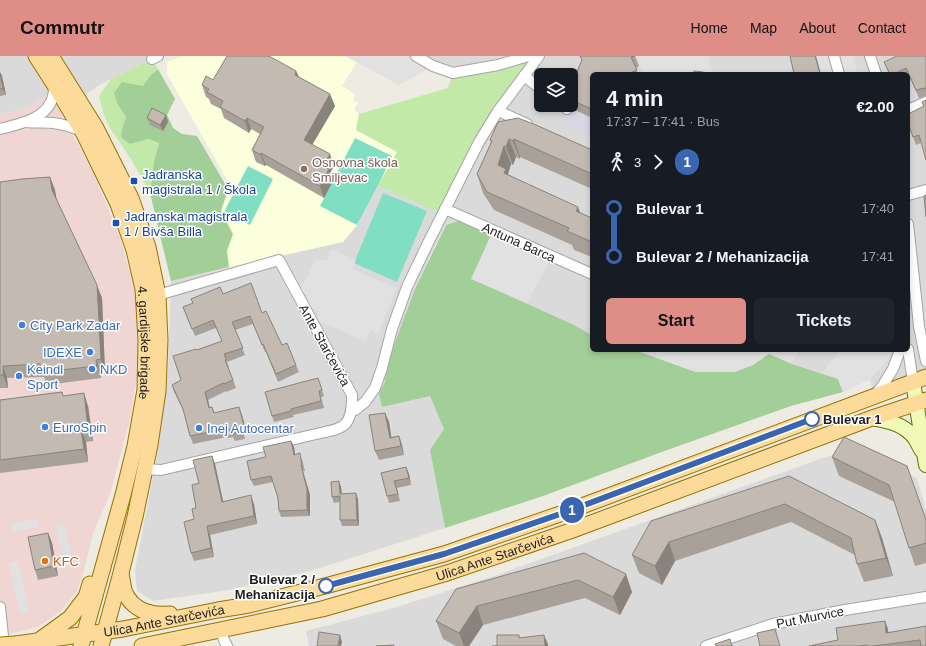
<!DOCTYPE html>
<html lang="en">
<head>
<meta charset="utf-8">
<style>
  :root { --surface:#171b24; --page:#20242c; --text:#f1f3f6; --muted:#9ea1a6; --accent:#df8e87 }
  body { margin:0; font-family:Arial,sans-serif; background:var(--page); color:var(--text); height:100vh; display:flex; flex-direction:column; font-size:15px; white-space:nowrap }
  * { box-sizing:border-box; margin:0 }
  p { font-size:13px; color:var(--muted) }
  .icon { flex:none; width:22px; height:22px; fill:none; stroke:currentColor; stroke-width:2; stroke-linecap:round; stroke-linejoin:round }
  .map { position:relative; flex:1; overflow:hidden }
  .side { position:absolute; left:590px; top:16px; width:320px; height:280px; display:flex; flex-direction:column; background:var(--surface); border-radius:6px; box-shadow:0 2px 6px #0003 }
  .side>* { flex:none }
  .badge { padding:0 8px; border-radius:13px; font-size:14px; line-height:26px }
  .controls { position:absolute; left:534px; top:12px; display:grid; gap:8px }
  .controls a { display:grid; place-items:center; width:44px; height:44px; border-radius:6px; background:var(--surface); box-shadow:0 2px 6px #0003; font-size:20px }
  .map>.badge { position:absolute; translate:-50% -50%; box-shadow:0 0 0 2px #fff }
  .legs { display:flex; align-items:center; gap:6px; height:44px; padding:0 16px; font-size:13px }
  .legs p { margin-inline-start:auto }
  .headline { display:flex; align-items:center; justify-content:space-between; height:68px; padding:0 16px }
  h1 { font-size:22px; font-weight:700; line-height:30px }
  .action { display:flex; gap:8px; margin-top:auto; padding:8px 16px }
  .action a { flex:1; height:46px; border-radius:6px; background:var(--accent); color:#111; font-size:16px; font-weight:700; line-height:46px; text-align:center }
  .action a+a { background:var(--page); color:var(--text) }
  ul { padding:0 16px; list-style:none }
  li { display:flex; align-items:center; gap:14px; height:48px; font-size:15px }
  li i { display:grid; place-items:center; width:6px; height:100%; margin:0 5px; background:currentColor }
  li i::after { content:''; width:10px; height:10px; margin:-5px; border:3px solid; border-radius:50%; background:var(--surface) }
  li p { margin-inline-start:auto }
  li:first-child i { background:linear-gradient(#0000 50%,currentColor 0) }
  li:last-child i { background:linear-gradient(currentColor 50%,#0000 0) }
  header { display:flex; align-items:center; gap:24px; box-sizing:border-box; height:56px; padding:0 20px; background:var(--accent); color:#111 }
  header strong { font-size:19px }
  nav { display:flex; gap:22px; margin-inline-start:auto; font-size:14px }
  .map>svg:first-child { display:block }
  .residential { fill:#dbdada; fill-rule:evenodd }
  .commercial { fill:#efd6d2 }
  .education { fill:#fcffdb }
  .grass { fill:#c2e9a8 }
  .forest { fill:#a2ce97 }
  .pitch { fill:#80dec2 }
  .parking { fill:#e1e1e1 }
  .plaza { fill:#d8d7e4 }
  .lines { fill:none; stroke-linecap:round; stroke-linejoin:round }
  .minor-casing { stroke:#a4a4a4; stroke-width:12 }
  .secondary-casing { stroke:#5d7305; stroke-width:16 }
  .primary-casing { stroke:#967200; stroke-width:17 }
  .minor { stroke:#fff; stroke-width:10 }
  .secondary { stroke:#f0f9b6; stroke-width:14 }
  .primary { stroke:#fcdb9a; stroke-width:15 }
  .primary-bridge-casing { stroke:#967200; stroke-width:17; stroke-linecap:butt }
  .primary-bridge { stroke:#fcdb9a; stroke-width:15 }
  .wall { fill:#a8a199 }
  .shaded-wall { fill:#88837d }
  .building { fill:#c3bbb2; stroke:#88837d }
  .line-1-casing { stroke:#fff; stroke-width:9 }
  .line-1 { stroke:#3a66af; stroke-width:6 }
  .education-dot { fill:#8d6e63; stroke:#fff; stroke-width:1.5 }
  .transit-dot { fill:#1a4fb4; stroke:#fff; stroke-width:1.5 }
  .shop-dot { fill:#3f7fe0; stroke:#fff; stroke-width:1.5 }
  .stop-1-dot { fill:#fff; stroke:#3a66af; stroke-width:2 }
  .food-dot { fill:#e8710a; stroke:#fff; stroke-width:1.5 }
  .labels { text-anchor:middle; stroke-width:3; stroke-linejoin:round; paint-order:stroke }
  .education-label { font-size:13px; fill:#785e54; stroke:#fff; text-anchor:start }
  .transit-label { font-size:13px; fill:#164399; stroke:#fff; text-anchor:start }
  .street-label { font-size:13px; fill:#1d1d1d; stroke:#fff }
  .shop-label { font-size:13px; fill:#366cbe; stroke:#fff; text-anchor:start }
  .stop-label { font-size:13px; font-weight:bold; fill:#1d1d1d; stroke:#fff; text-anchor:start }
  .food-label { font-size:13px; fill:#c56008; stroke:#fff; text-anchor:start }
</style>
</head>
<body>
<header>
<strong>Commutr</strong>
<nav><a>Home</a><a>Map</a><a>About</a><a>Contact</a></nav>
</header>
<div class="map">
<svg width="926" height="590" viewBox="0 0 926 590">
  <rect width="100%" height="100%" fill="#eeebe3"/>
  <!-- residential -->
  <g class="residential">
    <path d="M0 0H28L50 37 28 52 0 59Z"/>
    <path d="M46 0H158L99 29 75 46Z"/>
    <path d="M416 0H529L453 17Z"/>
    <path d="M539 0H926V321L874 340 870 323 843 336 838 323 792 308 769 298 635 294H908V18H592V279L572 268 471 223 461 164 445 169 415 233 391 297 384 328 379 337 430 340 445 373 430 394 445 472 314 514 229 534 153 545 137 535 135 514 159 389 168 315 171 225 343 186 357 169 378 130 443 157 479 86ZM541 19H571V49H541Z"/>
    <path d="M855 392 917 422 926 454V590H309L306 575 397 551 497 519 820 403Z"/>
  </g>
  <!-- commercial -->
  <path class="commercial" d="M50 37 92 114 120 181 137 245 139 310 130 363 111 435 93 478 84 515 77 535 61 555 38 571 14 577 0 579V59L28 52Z"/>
  <!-- education -->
  <path class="education" d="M183 0H345L357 6 342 30 355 38 353 44 358 47 354 54 359 58 356 74 397 96 357 169 343 186 229 211 218 156 233 134 167 18V6Z"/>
  <!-- grass -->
  <g class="grass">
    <path d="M539 0 498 55 443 158 378 130 397 96 356 74 359 58 448 32 453 17Z"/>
    <path d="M152 3 158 13 150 20 143 31 122 26 118 49 126 61 122 73 130 88 149 83 159 87 154 105 150 137 131 103 110 72 105 62 99 41 103 34 111 23Z"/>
  </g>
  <!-- forest -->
  <g class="forest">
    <path d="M158 13 175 43 167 59 173 72 182 78 197 80 228 133 221 155 233 178 227 195 229 211 171 225 150 137 154 105 159 87 149 83 130 88 121 81 122 73 126 61 118 49 114 37 122 26 143 30 150 20Z"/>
    <path d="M461 164 492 177 472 223 572 268 592 279V294H635L696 316 753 309 769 297 792 308 838 323 843 336 791 350 659 397 543 440 445 472 430 394 444 373 430 340 382 351 379 337 384 328 391 297 415 233 446 169Z"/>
  </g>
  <!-- pitch -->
  <g class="pitch">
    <path d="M355 82 392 100 378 130 357 169 320 150Z"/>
    <path d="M248 110 273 123 250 169 224 156Z"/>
    <path d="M383 137 427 155 397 226 354 207Z"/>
  </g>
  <!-- parking -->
  <g class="parking">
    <path d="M345 0H416L433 10 399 29Z"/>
    <path d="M636 0H708L713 18H674L672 17 643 18Z"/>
    <path d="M816 0H853L858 18H821Z"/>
    <path d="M492 177 550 204 527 247 471 223Z"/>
    <path d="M331 193 356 204 352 213 393 231 397 232 378 278 371 274 365 285 317 264 320 256 309 250 307 241 308 238 300 235 316 203 327 204Z"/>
    <path d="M635 294H798L792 308 769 298 753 309 735 316H696Z"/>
    <path d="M840 294H894L885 308 870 323 843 336 838 323 822 317Z"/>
    <path d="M36 463 38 471 13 476 11 468Z"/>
    <path d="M64 468 73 509 65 511 56 470Z"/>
    <path d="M18 506 29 556 20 558 9 507Z"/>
  </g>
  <!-- plaza -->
  <path class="plaza" d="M572 47 578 49 592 62V79L566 68 565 56Z"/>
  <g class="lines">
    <!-- minor casing -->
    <g class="minor-casing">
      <g id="minor">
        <path d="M416 0 433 10 453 17 498 9 529 0"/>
        <path d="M834 0 839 18"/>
        <path d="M870 0 876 18"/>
        <path d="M152 3 158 0"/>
        <path d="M524 20 541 33"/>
        <path d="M562 49 567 53"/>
        <path d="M908 54 926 46"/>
        <path d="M498 55 527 68"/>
        <path d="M26 66C35 67 44 66 53 67 63 68 72 71 82 75"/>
        <path d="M0 73C19 68 48 63 53 40 54 36 54 32 54 28"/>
        <path d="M908 139 926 134"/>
        <path d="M445 153 592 218"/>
        <path d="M908 168 916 241 919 270 926 305"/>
        <path d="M908 293 913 326"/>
        <path d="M875 339 883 329 893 313 900 294"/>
        <path d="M351 355 355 354 365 346 375 332 382 312 392 273 407 231 428 187 479 86 498 55 539 0"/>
        <path d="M145 413 161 414 325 376C330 375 336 374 341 371 352 366 352 349 352 339L279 204 158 239"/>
        <path d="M0 551 4 590"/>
        <path d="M221 574 224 584 227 590"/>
        <path d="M706 590 773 568 845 554 926 541"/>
      </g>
    </g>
    <!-- secondary casing -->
    <g class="secondary-casing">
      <g id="secondary">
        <path d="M913 326 926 409"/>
        <path d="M872 362C889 366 902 367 914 381 917 385 919 391 922 395"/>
      </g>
    </g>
    <!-- primary casing -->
    <g class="primary-casing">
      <g id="primary">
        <path id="s1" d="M36 0 54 28 84 78 118 148 134 194 143 233 146 284 145 334 135 390 123 439 81 590"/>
        <path d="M51 0 96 72 131 142 148 191 158 239 160 284 158 335 150 389 135 461 121 517 101 590"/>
        <path d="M121 518C122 523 123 529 124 534 128 546 139 555 151 557 157 559 164 558 170 558"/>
        <path d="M41 583 70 562 86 541 90 528"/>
        <path id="s2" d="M16 588 123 573 218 554 249 549 325 530 444 498 566 456 926 321"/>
        <path id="s3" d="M142 590 322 553 447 517 570 475 872 362 926 344"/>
      </g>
    </g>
    <!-- minor -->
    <use href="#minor" class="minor"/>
    <!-- secondary -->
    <use href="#secondary" class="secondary"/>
    <!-- primary -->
    <use href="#primary" class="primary"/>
    <!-- primary-bridge casing -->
    <g class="primary-bridge-casing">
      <path id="primary-bridge" d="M0 589 16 588"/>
    </g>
    <!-- primary-bridge -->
    <use href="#primary-bridge" class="primary-bridge"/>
  </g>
  <!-- wall -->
  <g class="wall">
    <path d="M580 0H635L639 10 636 12 638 18H592V62L575 54 571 44V29L582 5Z"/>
    <path d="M926 0V40L919 42 909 20H908V18H889L884 6Z"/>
    <path d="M296 15 299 21 335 50 312 89 334 110 330 117 333 125 324 142 266 109 265 110 256 106 252 94 260 78 251 73 249 77 224 62 221 53 211 48 209 43 206 41 202 29 213 24Z"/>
    <path d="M0 16 2 20 6 39 0 40Z"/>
    <path d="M926 44 921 87 916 89 908 67 923 50 922 46Z"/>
    <path d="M166 59 168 66 163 75 150 69 147 62Z"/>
    <path d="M498 66 592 94V133L520 101V103L516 101 513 109 511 108 508 118V119L580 157 592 162V201L574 194 572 189 494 154 483 137 477 118 491 86 490 84Z"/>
    <path d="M50 121 55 134 56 142 102 242 105 316H101V322L46 329 44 321 7 322 8 332H0V126Z"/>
    <path d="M223 238 262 257 282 289 296 309 299 316 278 326 266 296H265L253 268 235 274 245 299 227 306 229 311H228L236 332 226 336V335L208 344 210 352 212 351 215 357 242 359 247 378H244L245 383 235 385 233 381 228 382 227 381 193 388 190 380 184 356 174 336 172 329 181 324 197 294 222 285 216 272 195 280 183 251 193 247 191 243Z"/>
    <path d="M318 322 324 340 321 341 324 352 293 359 294 361 274 366 272 360Z"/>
    <path d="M62 336 63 340 88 350 93 385 86 386 88 406 0 417V344Z"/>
    <path d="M385 357 389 366 391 381 399 380 402 389 404 399 379 404 375 395Z"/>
    <path d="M291 385 294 391 295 398 302 403 305 415H303L310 439V460L281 461 279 455 278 442 273 426 254 430 251 424 266 401Z"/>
    <path d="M212 400 215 408 223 446 254 448 257 468 210 479 214 501 194 505 191 497 194 463 196 452 199 427Z"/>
    <path d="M832 401 907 410 926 463V507L915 510 909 492 895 446 839 420Z"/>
    <path d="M406 411 409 418 411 429 397 432 400 445 389 447 387 440 381 417Z"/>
    <path d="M789 420 875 464 882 482 893 520 864 526 857 508 855 499 791 466 675 505 662 529 639 517 632 499Z"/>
    <path d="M339 425 341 431 342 438 358 443 359 470H342L340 464V446L334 447 332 441Z"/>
    <path d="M48 477 52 487 58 520 38 524 35 514Z"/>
    <path d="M584 497 632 536 620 559 585 542 483 569 469 590H456L443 583 436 565Z"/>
    <path d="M885 565 888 573V577L926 570V590H809L838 584Z"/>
  </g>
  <!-- shaded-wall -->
  <g class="shaded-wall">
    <path d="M815 0H816L821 18H820Z"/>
    <path d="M296 15 301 27 295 19Z"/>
    <path d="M0 16 2 20 6 39 3 33Z"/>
    <path d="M330 38 335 50 308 96 304 84Z"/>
    <path d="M166 59 168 66 163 75 160 69Z"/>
    <path d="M247 62 251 73 249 77 245 65Z"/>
    <path d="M509 83 516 101 513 109 506 91Z"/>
    <path d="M514 83 520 101V103L513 85Z"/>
    <path d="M504 90 511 108 508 118 512 131 498 109Z"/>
    <path d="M261 97 266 109 265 110 261 99Z"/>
    <path d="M330 98 334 110 330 117 333 125 324 142 320 130 323 110Z"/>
    <path d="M50 121 55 134 57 146 52 134Z"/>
    <path d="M578 151 585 169 576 155Z"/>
    <path d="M97 229 102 242 105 316 101 303Z"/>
    <path d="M96 304 101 316V322L97 310Z"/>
    <path d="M3 310 7 322 8 332 3 319Z"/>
    <path d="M205 336 208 344 211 359 209 352Z"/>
    <path d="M84 337 88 350 93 385 88 372Z"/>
    <path d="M239 351 242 359 247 378 244 370Z"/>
    <path d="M385 357 389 366 393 391 390 382Z"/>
    <path d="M81 373 86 386 88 406 84 393Z"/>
    <path d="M399 380 402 389 404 399 401 390Z"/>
    <path d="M291 385 294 391 296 405 294 399Z"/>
    <path d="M212 400 215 408 225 454 222 446Z"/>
    <path d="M301 409 310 439V460L307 454Z"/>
    <path d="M406 411 409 418 411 429 409 422Z"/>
    <path d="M339 425 341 431 342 443 340 438Z"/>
    <path d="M356 437 358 443 359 470 357 464Z"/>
    <path d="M251 439 254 448 257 468 254 460Z"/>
    <path d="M875 464 882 482 893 520 886 502Z"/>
    <path d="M207 470 210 479 214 501 211 492Z"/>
    <path d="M48 477 52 487 58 520 54 510Z"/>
    <path d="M669 486 675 505 662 529 655 510Z"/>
    <path d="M626 518 632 536 620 559 613 541Z"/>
    <path d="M477 550 483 569 469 590H464L459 577Z"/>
    <path d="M885 565 888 573 889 585 886 577Z"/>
    <path d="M340 579 342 586 341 590H338Z"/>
    <path d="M544 579 548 588V590H545Z"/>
  </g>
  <!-- building -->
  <g class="building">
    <path d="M227 0H269L296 15 295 19 330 38 304 84 330 98 323 110 329 113 320 130 261 97V99L252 94 264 71 247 62 245 65 220 51 223 45 207 36 209 33 202 29 206 20 213 24Z"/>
    <path d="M580 0H635L631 1 637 14 628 18H592V53L571 44 574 38 571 37V29L582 4Z"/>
    <path d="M790 0H815L820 18H794Z"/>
    <path d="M897 0H926V33L924 32 916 34 906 12 894 18H890L884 6Z"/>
    <path d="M694 15 703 16 706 18H693Z"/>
    <path d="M0 17 3 33H0Z"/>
    <path d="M926 44V104L919 79 913 81 908 67V58L924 50 922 46Z"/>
    <path d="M152 52 166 59 160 69 147 62Z"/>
    <path d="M518 62 536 69 592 94V118L514 83 513 85 509 83 506 91 504 90 498 109 506 113 504 117 578 151 576 155 592 162V186L567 175 569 172 487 136 477 118 492 85 490 84 498 66Z"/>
    <path d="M50 121 52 134 97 229 101 303 96 304 97 310 42 316 40 308 3 310V319H0V126L22 123Z"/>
    <path d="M926 139V161L924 140Z"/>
    <path d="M251 227 262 257 266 255 282 289 287 287 296 309 276 318 263 288 262 289 250 260 232 266 243 292 224 298 226 303 225 304 233 324 224 328 223 327 205 336 209 352 212 351 214 357 239 351 244 370H241L242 375 232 378 231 373 225 374V373L190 380 183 353 172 329 181 324 173 300 196 293 197 294 222 285 213 264 192 273 183 251 193 247 191 243 220 231 223 238Z"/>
    <path d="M318 322 322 334 319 335 321 345 291 353V355L272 360 265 336Z"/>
    <path d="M62 336 63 340 84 337 88 372 81 373 84 393 0 404V344Z"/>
    <path d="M385 357 390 382 399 380 401 390 375 395 369 359Z"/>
    <path d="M844 381 907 410 926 464V487L909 492 889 429 832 401Z"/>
    <path d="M291 385 294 399 300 397 302 409H301L307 433V454L279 455 278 442 271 420 251 424 247 405 266 401 263 391Z"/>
    <path d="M212 400 222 446 251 439 254 460 207 470 211 492 191 497 184 466 194 463 192 453 196 452 192 429 199 427 193 404Z"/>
    <path d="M406 411 409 422 394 425 398 438 387 440 381 417Z"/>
    <path d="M789 420 875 464 886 502 857 508 851 482 785 448 669 486 655 510 632 499 651 465Z"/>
    <path d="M339 425 340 438 356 437 357 464H340V440L332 441 331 426Z"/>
    <path d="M48 477 54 510 35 514 28 481Z"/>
    <path d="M584 497 626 518 613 541 578 524 477 550 459 577 436 565 456 533Z"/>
    <path d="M885 565 886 577 926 570V590H921L920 584 873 590H867V589L859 590H809L838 584 836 572Z"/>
    <path d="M775 573 780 590H760L757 577Z"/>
    <path d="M319 576 340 579 338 590H317Z"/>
    <path d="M497 579H519V582L544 579 545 590H492H497Z"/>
    <path d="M730 583 732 590H716L715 588Z"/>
    <path d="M394 589V590H376Z"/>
  </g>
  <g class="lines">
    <!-- line-1 casing -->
    <g class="line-1-casing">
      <path id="line-1" d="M326 530 444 498 566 456 812 363"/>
    </g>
    <!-- line-1 -->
    <use href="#line-1" class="line-1"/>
  </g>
  <!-- markers -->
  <circle class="education-dot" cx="304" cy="113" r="4"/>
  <g class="transit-dot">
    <rect x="130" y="121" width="8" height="8" rx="2"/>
    <rect x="112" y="163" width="8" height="8" rx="2"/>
  </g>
  <g class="shop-dot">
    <circle cx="22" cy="269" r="4"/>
    <circle cx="90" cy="296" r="4"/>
    <circle cx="92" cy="313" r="4"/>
    <circle cx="19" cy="320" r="4"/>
    <circle cx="45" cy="371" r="4"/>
    <circle cx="199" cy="372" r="4"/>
  </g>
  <g class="stop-1-dot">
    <circle cx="812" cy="363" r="7"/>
    <circle cx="326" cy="530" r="7"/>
  </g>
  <circle class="food-dot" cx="45" cy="505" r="4"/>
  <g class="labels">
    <!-- education labels -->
    <g class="education-label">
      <text x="312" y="111">Osnovna škola<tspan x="312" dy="15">Smiljevac</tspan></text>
    </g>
    <!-- transit labels -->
    <g class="transit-label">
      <text x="142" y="123">Jadranska<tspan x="142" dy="15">magistrala 1 / Škola</tspan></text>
      <text x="124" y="165">Jadranska magistrala<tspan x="124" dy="15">1 / Bivša Billa</tspan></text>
    </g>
    <!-- street labels -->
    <g class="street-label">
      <text transform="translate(519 186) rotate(24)" y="5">Antuna Barca</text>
      <text dy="5" stroke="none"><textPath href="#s1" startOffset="312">4. gardijske brigade</textPath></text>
      <text transform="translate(325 289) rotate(61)" y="5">Ante Starčevića</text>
      <text dy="5" stroke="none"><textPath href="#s3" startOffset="364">Ulica Ante Starčevića</textPath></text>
      <text transform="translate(810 561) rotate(-11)" y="5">Put Murvice</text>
      <text dy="5" stroke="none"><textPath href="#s2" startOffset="150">Ulica Ante Starčevića</textPath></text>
    </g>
    <!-- shop labels -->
    <g class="shop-label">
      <text x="30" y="274">City Park Zadar</text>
      <text x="82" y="301" text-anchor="end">IDEXE</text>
      <text x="27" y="318">Keindl<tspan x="27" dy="15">Sport</tspan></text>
      <text x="100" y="318">NKD</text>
      <text x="53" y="376">EuroSpin</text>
      <text x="207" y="377">Inej Autocentar</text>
    </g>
    <!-- stop labels -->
    <g class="stop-label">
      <text x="823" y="368">Bulevar 1</text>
      <text x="315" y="528" text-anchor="end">Bulevar 2 /<tspan x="315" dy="15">Mehanizacija</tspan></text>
    </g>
    <!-- food labels -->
    <g class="food-label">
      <text x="53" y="510">KFC</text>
    </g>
  </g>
</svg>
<div class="controls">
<a><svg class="icon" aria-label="layers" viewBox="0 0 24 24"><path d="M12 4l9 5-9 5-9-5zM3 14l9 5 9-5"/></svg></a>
</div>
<b class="badge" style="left:572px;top:454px;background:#3a66af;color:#fff">1</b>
<section class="side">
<div class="headline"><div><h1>4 min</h1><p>17:37 – 17:41 · Bus</p></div><b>€2.00</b></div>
<div class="legs"><svg class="icon" aria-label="walk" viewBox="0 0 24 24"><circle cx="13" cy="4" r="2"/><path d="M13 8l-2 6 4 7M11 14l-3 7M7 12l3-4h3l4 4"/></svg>3<svg class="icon" aria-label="forward" viewBox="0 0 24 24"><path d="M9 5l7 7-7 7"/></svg><b class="badge" style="background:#3a66af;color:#fff">1</b></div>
<ul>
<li><i style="color:#3a66af"></i><b>Bulevar 1</b><p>17:40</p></li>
<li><i style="color:#3a66af"></i><b>Bulevar 2 / Mehanizacija</b><p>17:41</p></li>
</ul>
<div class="action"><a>Start</a><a>Tickets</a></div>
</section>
</div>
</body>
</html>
